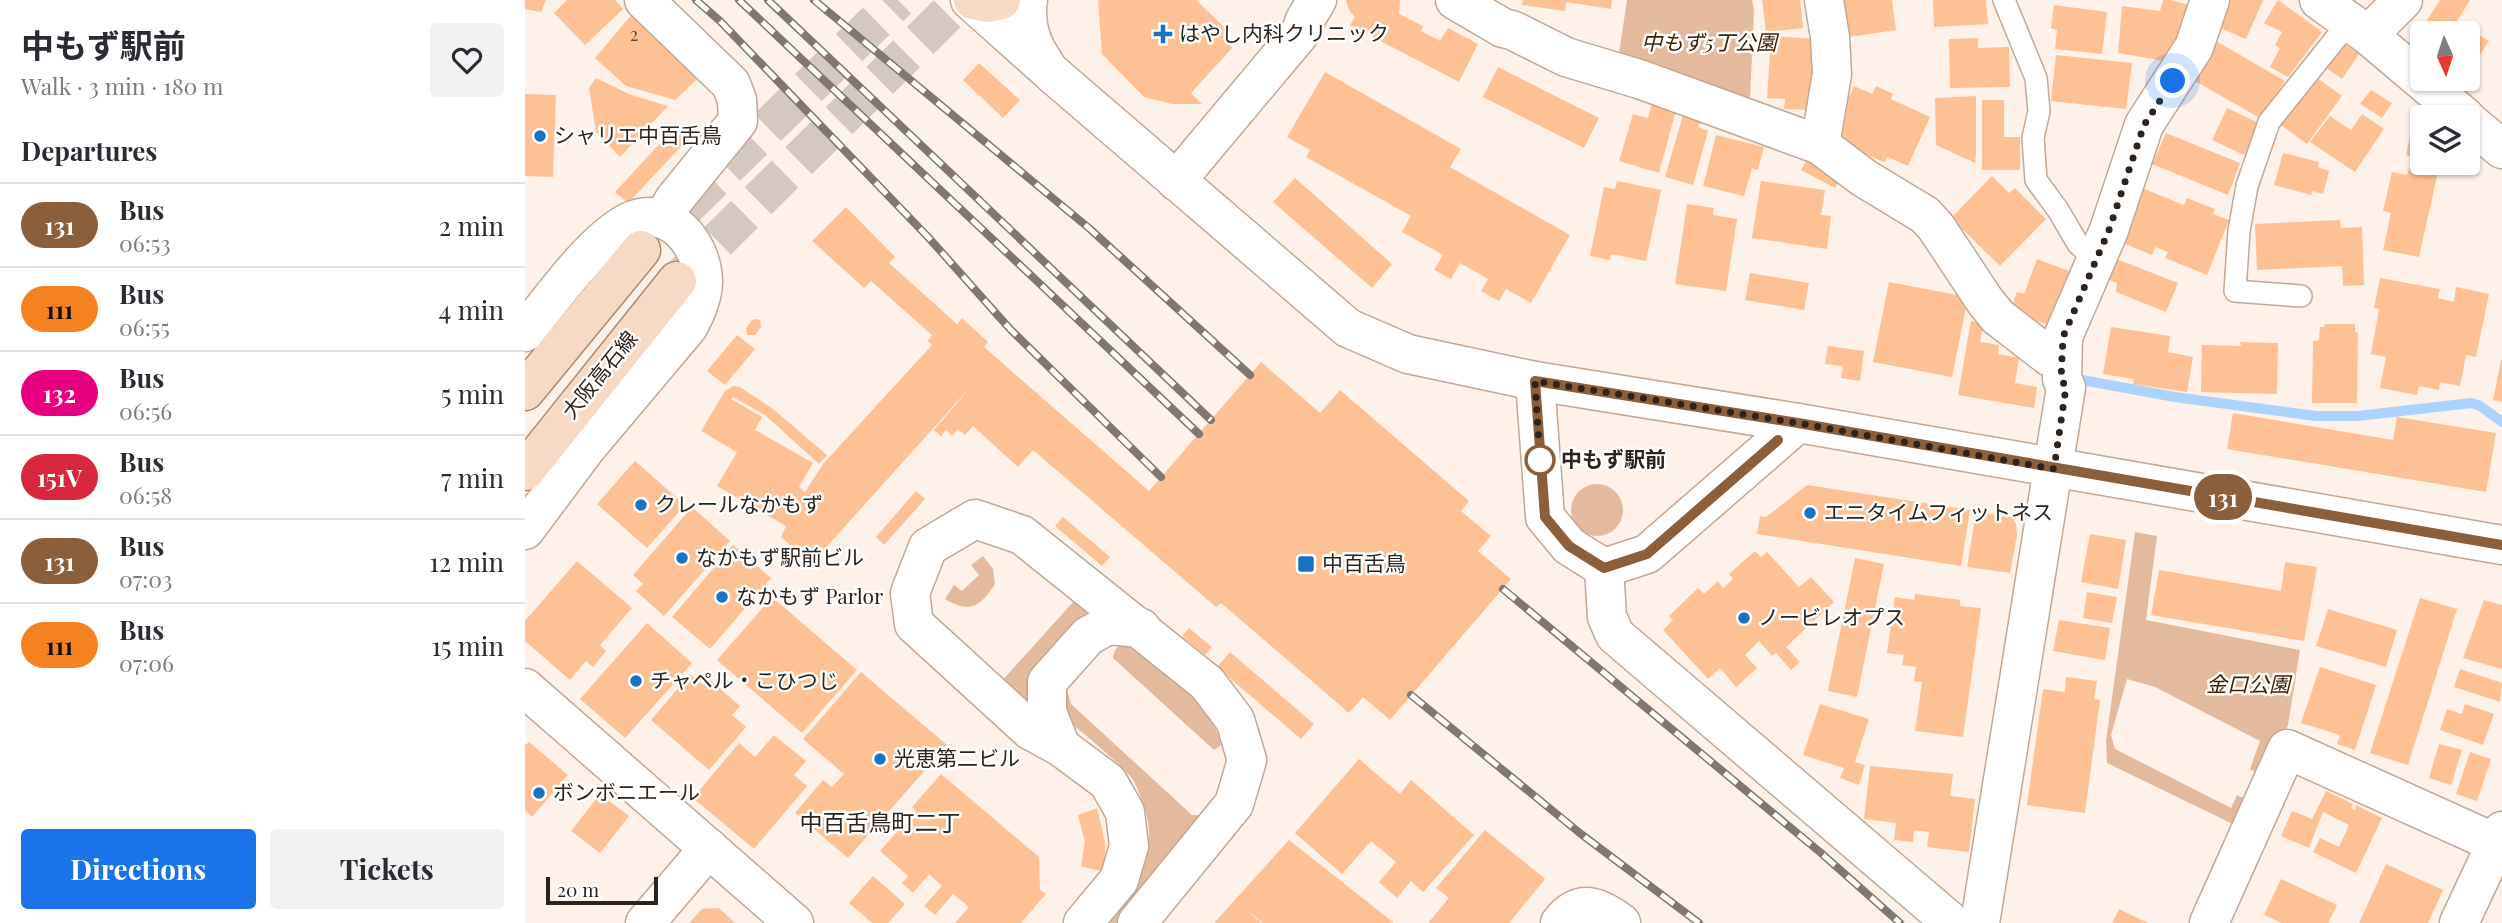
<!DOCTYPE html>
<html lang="en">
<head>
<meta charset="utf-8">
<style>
  :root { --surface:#fff; --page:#f2f2f3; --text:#2b2b33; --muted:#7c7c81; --line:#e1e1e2; --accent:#1a73e8 }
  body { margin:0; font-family:"Playfair Display","Noto Sans JP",serif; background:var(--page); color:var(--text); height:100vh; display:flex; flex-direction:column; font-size:26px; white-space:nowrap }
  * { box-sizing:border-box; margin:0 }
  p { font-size:23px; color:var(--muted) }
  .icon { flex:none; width:38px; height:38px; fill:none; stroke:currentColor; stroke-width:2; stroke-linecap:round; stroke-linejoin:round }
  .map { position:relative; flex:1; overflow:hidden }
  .details { display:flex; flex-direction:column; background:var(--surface); width:525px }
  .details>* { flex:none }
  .badge { padding:0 14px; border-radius:23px; font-size:24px; line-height:46px }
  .needle { width:46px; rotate:177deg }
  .fabs { position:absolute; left:1885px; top:21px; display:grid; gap:14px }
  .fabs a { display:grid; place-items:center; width:70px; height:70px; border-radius:7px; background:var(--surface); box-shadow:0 2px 5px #0004; font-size:35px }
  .scale { position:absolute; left:21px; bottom:18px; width:112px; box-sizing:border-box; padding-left:7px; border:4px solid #2e231c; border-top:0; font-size:19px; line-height:24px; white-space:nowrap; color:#2e231c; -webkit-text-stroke:5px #fff; paint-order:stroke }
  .you { position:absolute; width:35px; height:35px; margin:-18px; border:5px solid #fff; border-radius:50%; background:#1a73e8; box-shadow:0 0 0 10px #1a73e833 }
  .map>.badge { position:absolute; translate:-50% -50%; box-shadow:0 0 0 4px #fff }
  h2 { padding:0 21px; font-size:26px; line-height:63px }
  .round { display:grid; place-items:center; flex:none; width:74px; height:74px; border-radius:7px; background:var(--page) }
  .headline { display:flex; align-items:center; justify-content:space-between; height:119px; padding:0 21px }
  h1 { font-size:33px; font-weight:700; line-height:52px }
  .button { display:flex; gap:14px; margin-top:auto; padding:14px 21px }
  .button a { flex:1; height:80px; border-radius:7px; background:var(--accent); color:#fff; font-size:28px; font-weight:700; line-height:80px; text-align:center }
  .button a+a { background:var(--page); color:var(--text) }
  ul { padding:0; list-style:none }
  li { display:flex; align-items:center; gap:21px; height:84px; padding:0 21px; border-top:2px solid var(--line) }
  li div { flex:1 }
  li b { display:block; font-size:26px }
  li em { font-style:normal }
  li .badge { min-width:77px; font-weight:700; text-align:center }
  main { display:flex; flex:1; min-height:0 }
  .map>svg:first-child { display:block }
  .green { fill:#e3ba9d }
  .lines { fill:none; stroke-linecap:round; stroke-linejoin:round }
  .stream { stroke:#acd3fd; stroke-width:10 }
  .building { fill:#fec195 }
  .primary-tunnel { stroke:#d4c8c0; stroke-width:38; stroke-dasharray:38 19; stroke-linecap:butt }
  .lane-casing { stroke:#c3a894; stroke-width:24 }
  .street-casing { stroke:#c3a894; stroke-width:41 }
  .secondary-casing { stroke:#c3a894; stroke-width:41 }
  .primary-casing { stroke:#ac8a72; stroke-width:41 }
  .lane { stroke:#fff; stroke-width:21 }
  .street { stroke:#fff; stroke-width:38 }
  .secondary { stroke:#fff; stroke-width:38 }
  .primary { stroke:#f6dac6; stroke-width:38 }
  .rail-casing { stroke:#82776f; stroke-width:8 }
  .rail { stroke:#fff; stroke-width:5; stroke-dasharray:16; stroke-linecap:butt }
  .line-casing { stroke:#fff; stroke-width:16 }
  .line { stroke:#8b5e3c; stroke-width:10 }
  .walk { stroke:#2e231c; stroke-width:7; stroke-dasharray:0 12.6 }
  .poi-dot { fill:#1a73c1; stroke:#fff; stroke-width:2.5 }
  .stop-dot { fill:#fff; stroke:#8b5e3c; stroke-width:3.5 }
  .labels { text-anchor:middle; stroke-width:5; stroke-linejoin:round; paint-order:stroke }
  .number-label { font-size:18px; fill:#624a3a }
  .poi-label { font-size:21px; fill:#2e231c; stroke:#fff; text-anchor:start }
  .park-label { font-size:21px; font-style:italic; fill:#452000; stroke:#fff }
  .street-label { font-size:21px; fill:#2e231c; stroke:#fff }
  .stop-label { font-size:21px; font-weight:bold; fill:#2e231c; stroke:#fff; text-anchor:start }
  .neighbourhood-label { font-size:23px; fill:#2e231c; stroke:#fff }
</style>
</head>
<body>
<main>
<section class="details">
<div class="headline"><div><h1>中もず駅前</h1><p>Walk · 3 min · 180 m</p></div><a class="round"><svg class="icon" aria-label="heart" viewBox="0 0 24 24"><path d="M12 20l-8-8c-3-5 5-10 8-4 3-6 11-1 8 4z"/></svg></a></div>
<h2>Departures</h2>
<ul>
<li><span class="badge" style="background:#8b5e3c;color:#fff">131</span><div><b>Bus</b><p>06:53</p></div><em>2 min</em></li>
<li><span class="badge" style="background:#f58220;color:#111">111</span><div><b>Bus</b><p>06:55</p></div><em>4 min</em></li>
<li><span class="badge" style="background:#e6007e;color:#fff">132</span><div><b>Bus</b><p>06:56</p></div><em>5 min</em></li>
<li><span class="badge" style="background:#d7263d;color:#fff">151V</span><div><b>Bus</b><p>06:58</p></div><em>7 min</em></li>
<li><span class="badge" style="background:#8b5e3c;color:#fff">131</span><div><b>Bus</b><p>07:03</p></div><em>12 min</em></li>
<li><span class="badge" style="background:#f58220;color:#111">111</span><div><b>Bus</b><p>07:06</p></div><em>15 min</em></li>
</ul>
<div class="button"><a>Directions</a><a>Tickets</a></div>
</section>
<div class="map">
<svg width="1977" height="923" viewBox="0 0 1977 923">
  <rect width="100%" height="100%" fill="#fdf1e9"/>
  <!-- green -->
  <g class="green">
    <path d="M1102 0H1227L1229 11 1225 99 1093 60Z"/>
    <circle cx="1072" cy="510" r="26"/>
    <path d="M1610 532 1632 536 1621 620 1775 650 1763 725 1739 777 1725 769 1735 741 1630 687 1602 679 1586 735 1590 749 1706 808 1712 795 1726 802 1714 827 1582 763 1581 741Z"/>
    <path d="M458 556 468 569 470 584C455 607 445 614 420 599L429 585 437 591 454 575 446 565Z"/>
    <path d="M549 601 568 618 513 709 474 684Z"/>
    <path d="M598 641H611C639 668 689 707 696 745L689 750 588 658 590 650Z"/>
    <path d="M545 679 542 690 546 704 667 815H682L597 923H582C612 884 637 852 617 801 614 793 611 783 606 777 584 753 557 733 533 712L535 682Z"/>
  </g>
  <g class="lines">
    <!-- stream -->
    <path class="stream" d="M1546 378 1650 397 1791 416H1833L1946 403 1955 406 1977 422"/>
  </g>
  <!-- building -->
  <g class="building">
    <path d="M0 0H21L16 12 0 9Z"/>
    <path d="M42 0H90L98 9 60 45 29 13Z"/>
    <path d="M573 0H671L700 28 707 48 666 93 677 104H647L619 97 577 54Z"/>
    <path d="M821 0H875L874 14 898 26 896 31 915 41 923 28 953 44 934 82 825 25 830 17 824 10Z"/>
    <path d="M998 0H1087L1086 9 1041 2 1040 11 997 5Z"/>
    <path d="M1237 0H1275L1278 28 1241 32Z"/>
    <path d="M1312 0H1367L1371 30 1317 38Z"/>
    <path d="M1408 0H1461L1463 24 1409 27Z"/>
    <path d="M1638 0H1646L1671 7 1646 62 1593 53 1597 6 1635 11Z"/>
    <path d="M1696 0H1738L1721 39 1695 28 1700 15 1691 10Z"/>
    <path d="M1753 0 1797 32 1763 77 1745 67 1755 48 1750 45 1757 32 1739 23Z"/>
    <path d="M1915 0H1945L1932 21 1964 41 1942 74V33H1897V52L1886 45Z"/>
    <path d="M1529 5 1582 12 1577 54 1530 49 1532 30 1526 28Z"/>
    <path d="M108 13 173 78 150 100 101 86 70 58Z"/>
    <path d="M1246 36 1292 39 1287 110 1259 109 1260 99 1242 98Z"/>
    <path d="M1453 38V48L1484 47 1485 87 1425 88 1424 39Z"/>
    <path d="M1686 38 1760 81 1735 118 1663 77Z"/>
    <path d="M1818 43 1834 54 1817 79 1801 68Z"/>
    <path d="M1531 55 1607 63 1601 109 1526 101Z"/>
    <path d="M454 63 495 100 478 118 438 80Z"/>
    <path d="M973 67 1074 118 1059 148 958 97Z"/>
    <path d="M800 72 936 149 925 167 1045 235 1006 303 981 289 974 301 956 291 963 279 935 263 926 279 909 270 918 255 877 232 886 216 781 157 785 150 762 137Z"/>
    <path d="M1791 77 1817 96 1782 144 1756 125Z"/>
    <path d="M71 78 106 95 143 106 95 157 71 132 64 88Z"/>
    <path d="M1329 86 1347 94 1351 86 1368 94 1366 99 1405 117 1383 166 1363 157 1359 162 1305 139Z"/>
    <path d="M1846 90 1867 103 1857 118 1835 104Z"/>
    <path d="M0 94 31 95 28 177 0 176Z"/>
    <path d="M1451 96V153L1450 163 1411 145 1410 98Z"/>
    <path d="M1457 100H1479V137H1495V170H1457Z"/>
    <path d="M1127 103 1151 110 1134 173 1094 161 1108 114 1123 118Z"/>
    <path d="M1702 108 1734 123 1719 155 1687 140Z"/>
    <path d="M1837 114 1859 129 1830 172 1785 142 1805 116 1826 130Z"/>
    <path d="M1158 115 1175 121 1173 127 1183 131 1168 185 1140 177Z"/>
    <path d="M1888 123 1897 125V159L1881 155Z"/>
    <path d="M151 126 164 138 103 203 90 192Z"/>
    <path d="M1641 133 1715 163 1703 195 1627 164Z"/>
    <path d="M1191 135 1239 147 1233 170 1227 168 1219 196 1178 186Z"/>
    <path d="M1758 153 1794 162 1793 167 1804 171 1798 194 1787 191 1786 195 1749 185Z"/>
    <path d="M1285 154 1319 172 1310 188 1276 170Z"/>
    <path d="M1885 166 1913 172 1894 257 1858 250 1866 213 1858 211 1867 172 1882 175Z"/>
    <path d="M1467 176 1484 193 1490 188 1521 219 1475 266 1426 218Z"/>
    <path d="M770 178 867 264 847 288 748 202Z"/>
    <path d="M1092 181 1136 190 1121 261 1086 254 1085 260 1065 256 1079 187 1090 189Z"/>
    <path d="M1236 181 1300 190 1296 215 1306 216 1302 249 1227 238Z"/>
    <path d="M1617 188 1659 205 1662 198 1690 209 1688 214 1704 220 1682 275 1640 258 1643 252 1630 247 1627 255 1595 242Z"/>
    <path d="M1162 204 1189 208 1188 215 1212 219 1201 291 1150 284Z"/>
    <path d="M321 207 370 257 364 263 432 324 437 318 463 342 459 347 624 491 736 362 795 413 815 390 944 501 936 511 966 536 953 551 986 579 865 720 838 697 824 713 696 603 691 607 508 450 493 467 448 426 440 435 433 429 427 436 421 430 416 436 409 430 449 383 286 564 256 537 261 526 192 486 212 452 176 431 200 391 209 386 215 387 248 409 302 455 294 464 240 415 208 397 206 399 237 417 230 430 288 463 274 487 280 492 298 464 407 345 403 341 407 335 346 281 339 288 287 241Z"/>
    <path d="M1815 220 1816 228 1837 227 1839 285 1818 286 1817 266 1732 270 1730 224Z"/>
    <path d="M1584 256 1653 283 1641 312 1591 292 1592 283 1577 277Z"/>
    <path d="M1512 259 1549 273 1530 327 1485 312 1492 292 1499 294Z"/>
    <path d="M1225 273 1284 283 1279 310 1220 300Z"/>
    <path d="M1855 278 1915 289 1913 298 1929 302 1931 287 1964 294 1951 357 1941 355 1935 386 1915 382 1914 390 1894 386 1892 395 1855 388 1861 357 1846 354 1854 309 1849 308Z"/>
    <path d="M1364 282 1443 297 1427 377 1348 362Z"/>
    <path d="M231 319 235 320 236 327 230 335H222L221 328 227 320Z"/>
    <path d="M1446 321 1459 322 1455 342 1474 345 1473 354 1494 358 1490 383 1512 387 1509 408 1433 395Z"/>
    <path d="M1800 324H1830V332L1833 333 1832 403H1787L1788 341 1794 340 1795 327H1799Z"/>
    <path d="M1586 327 1645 336 1643 352 1668 357 1662 392 1608 384 1609 379 1578 374Z"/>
    <path d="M212 335 230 349 200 385 182 371Z"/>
    <path d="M1715 342 1753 343 1752 394 1676 392 1677 345 1716 346Z"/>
    <path d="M1303 346 1339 351 1335 381 1316 378 1318 366 1300 364Z"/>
    <path d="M1976 360H1977V402L1968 400Z"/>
    <path d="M1708 413 1868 440 1872 417 1971 433 1961 492 1702 449Z"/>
    <path d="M110 461 160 505 122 548 72 504Z"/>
    <path d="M1282 485 1445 510 1436 566 1232 534 1235 516 1241 517Z"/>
    <path d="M391 491 400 499 359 545 351 537Z"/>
    <path d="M167 507 205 541 139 616 111 591 118 584 108 575Z"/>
    <path d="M1451 512 1487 517 1491 524 1492 535 1485 573 1442 567Z"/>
    <path d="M538 517 585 557 577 566 530 526Z"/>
    <path d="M1565 534 1601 540 1593 589 1556 582Z"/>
    <path d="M208 545 246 578 185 649 147 617Z"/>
    <path d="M1230 551 1236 557 1242 552 1274 587 1286 577 1309 602 1261 647 1275 662 1266 670 1251 653 1247 656 1234 641 1220 655 1232 668 1211 687 1195 668 1183 679 1138 630 1148 620 1144 616 1173 588 1179 594 1193 581 1198 588 1208 579 1204 574Z"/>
    <path d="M1330 558 1359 564 1332 697 1303 691Z"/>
    <path d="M52 561 107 608 75 645 81 651 68 667 61 661 45 680 0 641V621Z"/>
    <path d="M1760 562 1792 567 1779 641 1626 615 1634 570 1756 591Z"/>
    <path d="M1562 592 1592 597 1587 623 1558 618Z"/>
    <path d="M1390 594 1435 600V606L1456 608 1438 737 1390 731 1397 682 1389 681 1391 667 1377 665 1379 655 1362 653 1370 597 1389 600Z"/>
    <path d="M247 597 332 670 277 733 192 660Z"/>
    <path d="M1895 598 1932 609 1883 765 1845 753Z"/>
    <path d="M1959 600 1977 605V669L1938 658Z"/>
    <path d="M1803 609 1872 630 1861 667 1791 646Z"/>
    <path d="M1534 620 1585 628 1580 660 1528 651Z"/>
    <path d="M122 623 167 663 100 738 55 699Z"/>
    <path d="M664 628 687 647 680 655 657 636Z"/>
    <path d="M705 652 789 724 776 739 692 667Z"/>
    <path d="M1795 667 1851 685 1830 750 1812 744 1815 735 1776 723Z"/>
    <path d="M1935 669 1977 683 1975 702 1929 687Z"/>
    <path d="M336 672 422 745 323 858 270 813 298 780 307 787 319 774 278 739Z"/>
    <path d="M165 674 178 685 184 679 215 706 207 715 221 727 184 770 126 720Z"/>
    <path d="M1541 677 1572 681 1569 699 1575 700 1560 813 1502 805 1518 689 1540 692Z"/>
    <path d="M1295 704 1344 719 1330 762 1340 765 1334 785 1315 778 1319 768 1278 755Z"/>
    <path d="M1940 704 1969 714 1958 745 1915 730 1922 709 1937 714Z"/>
    <path d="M249 735 281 761 269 775 282 786 229 849 168 798 214 743 230 757Z"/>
    <path d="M4 742 43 775 7 817 0 810V745Z"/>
    <path d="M1914 744 1937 750 1926 785 1904 778Z"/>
    <path d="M1945 752 1966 759 1952 801 1931 794Z"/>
    <path d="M834 759 875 794 886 780 949 835 898 892 886 881 872 898 854 882 871 862 846 841 817 874 770 833Z"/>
    <path d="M1345 766 1428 774 1425 796 1450 799 1444 852 1402 847 1404 832 1389 830 1388 842 1369 840 1371 823 1339 819Z"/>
    <path d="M416 774 514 857 515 890 521 894 496 923H430L444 907 428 894 410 915 399 906 417 886 404 874 388 893 377 883 383 876 355 851 391 810 387 807Z"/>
    <path d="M1801 791 1828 804 1826 808 1830 810 1831 805 1857 818 1831 873 1788 852 1795 838 1814 847 1824 825 1798 812 1784 848 1756 836 1767 811 1787 819Z"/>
    <path d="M75 794 104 816 75 853 46 831Z"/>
    <path d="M572 808 580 842V858L576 871 556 866 560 842 553 815Z"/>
    <path d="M960 830 1020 879 984 923H903L924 898 911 888Z"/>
    <path d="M764 840 869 923H738L723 911 736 923H689Z"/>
    <path d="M1861 864 1918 890 1903 923H1834Z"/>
    <path d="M348 876 380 904 363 923H347L324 903Z"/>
    <path d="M1756 879 1812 905 1803 923H1757L1739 915Z"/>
    <path d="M194 908 210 923H164L177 909Z"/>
    <path d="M1594 909 1623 923H1587Z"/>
  </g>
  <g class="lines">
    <!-- primary-tunnel -->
    <g class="primary-tunnel">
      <path d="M161 207 373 0"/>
      <path d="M152 281 436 0"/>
    </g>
    <!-- lane casing -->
    <g class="lane-casing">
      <g id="lane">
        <path d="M1479 0 1511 78 1514 111 1508 138 1511 180 1533 210 1553 244 1571 260"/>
        <path d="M1776 296 1710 291 1714 231 1722 186 1744 122 1824 22"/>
      </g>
    </g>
    <!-- street casing -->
    <g class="street-casing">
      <g id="street">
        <path d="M119 0 206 84 212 100 213 121 149 200 138 219"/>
        <path d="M445 0 530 76"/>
        <path d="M503 0C499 24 506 45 520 64"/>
        <path d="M930 0 978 28 987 30 1041 57 1117 80 1295 145 1339 178 1400 215 1411 227 1460 301 1473 317 1525 357 1537 362"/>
        <path d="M1794 0 1843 35 1940 117"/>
        <path d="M1843 35 1878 0"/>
        <path d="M1942 120 1977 149"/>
        <path d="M1295 145 1307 74 1305 37 1299 0"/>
        <path d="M651 181 775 33 780 20 792 0"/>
        <path d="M0 332C26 300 68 240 104 222 144 203 177 243 178 281 178 298 171 313 163 327L62 447 0 530"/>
        <path d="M1010 381 1020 517 1044 546 1079 568 1122 554 1273 423"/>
        <path d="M1079 568 1082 617 1090 635 1427 923"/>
        <path d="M0 688 269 923"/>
        <path d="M536 747 522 712V682L563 636 583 625 616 628"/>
        <path d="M120 923 184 848"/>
        <path d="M558 923 594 880 604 846 600 812 583 782 536 747 505 730 389 624 385 593 403 547 450 519 497 535 682 683 710 720 722 760 709 804 612 923"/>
        <path d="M1035 923C1055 898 1073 906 1096 923"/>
        <path d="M1455 923 1541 387 1537 379 1538 337 1584 230 1619 125 1669 47 1685 0"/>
        <path d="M1684 923 1762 749 1977 846"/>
        <path d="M1934 923 1977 831"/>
      </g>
    </g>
    <!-- secondary casing -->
    <g class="secondary-casing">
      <path id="secondary" d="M530 76 823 328 883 354 1010 381 1273 423 1977 545"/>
    </g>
    <!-- primary casing -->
    <g class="primary-casing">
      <g id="primary">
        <path d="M448 0 463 3 476 0"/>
        <path d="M0 391 116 250"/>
        <path d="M0 471 152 281"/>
      </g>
    </g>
    <!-- lane -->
    <use href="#lane" class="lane"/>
    <!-- street -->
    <use href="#street" class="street"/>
    <!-- secondary -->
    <use href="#secondary" class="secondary"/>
    <!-- primary -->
    <use href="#primary" class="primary"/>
    <!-- rail casing -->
    <g class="rail-casing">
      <g id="rail">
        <path d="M171 0 195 21 403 237 485 329 636 477"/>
        <path d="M214 0 674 434"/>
        <path d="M243 0 686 420"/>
        <path d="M289 0 565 229 725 375"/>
        <path d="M978 589 1296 853 1375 923"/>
        <path d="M886 695 1056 834 1174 923"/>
      </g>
    </g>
    <!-- rail -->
    <use href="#rail" class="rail"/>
  </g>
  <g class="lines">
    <!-- line casing -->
    <g class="line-casing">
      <path id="line" d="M1253 440 1122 554 1079 568 1044 546 1020 517 1010 381 1273 423 1977 545"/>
    </g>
    <!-- line -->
    <use href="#line" class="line"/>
    <!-- walk -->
    <path class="walk" d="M1015 460 1010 381 1273 423 1529 469 1541 387 1536 379 1538 337 1584 230 1619 125 1648 81"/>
  </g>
  <!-- markers -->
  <g class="poi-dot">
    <path d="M634.5 23.5h7v7h7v7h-7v7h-7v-7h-7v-7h7z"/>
    <circle cx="15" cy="136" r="7"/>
    <circle cx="116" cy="505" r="7"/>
    <circle cx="1285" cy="513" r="7"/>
    <circle cx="157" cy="558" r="7"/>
    <rect x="772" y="555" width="18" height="18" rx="3.5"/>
    <circle cx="197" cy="597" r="7"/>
    <circle cx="1219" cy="618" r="7"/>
    <circle cx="111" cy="681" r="7"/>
    <circle cx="355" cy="759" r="7"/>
    <circle cx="14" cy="793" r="7"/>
  </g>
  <circle class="stop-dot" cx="1015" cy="460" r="14"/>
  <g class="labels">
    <!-- number labels -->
    <g class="number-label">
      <text x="109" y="41">2</text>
    </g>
    <!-- poi labels -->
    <g class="poi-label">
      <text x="654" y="41">はやし内科クリニック</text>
      <text x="29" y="143">シャリエ中百舌鳥</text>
      <text x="130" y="512">クレールなかもず</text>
      <text x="1299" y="520">エニタイムフィットネス</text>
      <text x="171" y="565">なかもず駅前ビル</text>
      <text x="797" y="571">中百舌鳥</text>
      <text x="211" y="604">なかもず Parlor</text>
      <text x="1233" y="625">ノービレオプス</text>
      <text x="125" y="688">チャペル・こひつじ</text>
      <text x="369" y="766">光恵第二ビル</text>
      <text x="28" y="800">ボンボニエール</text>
    </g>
    <!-- park labels -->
    <g class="park-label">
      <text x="1184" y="50">中もず5丁公園</text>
      <text x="1723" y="692">金口公園</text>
    </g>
    <!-- street labels -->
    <g class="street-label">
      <text transform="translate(75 375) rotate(-51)" y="7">大阪高石線</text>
    </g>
    <!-- stop labels -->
    <g class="stop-label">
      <text x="1036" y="467">中もず駅前</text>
    </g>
    <!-- neighbourhood labels -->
    <g class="neighbourhood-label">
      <text x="355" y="831">中百舌鳥町二丁</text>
    </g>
  </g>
</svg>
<div class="fabs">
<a><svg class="needle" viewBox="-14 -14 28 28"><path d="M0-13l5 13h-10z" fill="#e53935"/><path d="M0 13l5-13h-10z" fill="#7c7c81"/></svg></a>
<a><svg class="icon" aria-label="layers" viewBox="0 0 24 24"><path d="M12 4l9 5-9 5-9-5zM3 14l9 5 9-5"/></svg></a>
</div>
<div class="scale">20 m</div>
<div class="you" style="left:1648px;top:81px"></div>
<b class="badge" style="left:1698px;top:497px;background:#8b5e3c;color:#fff">131</b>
</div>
</main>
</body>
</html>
